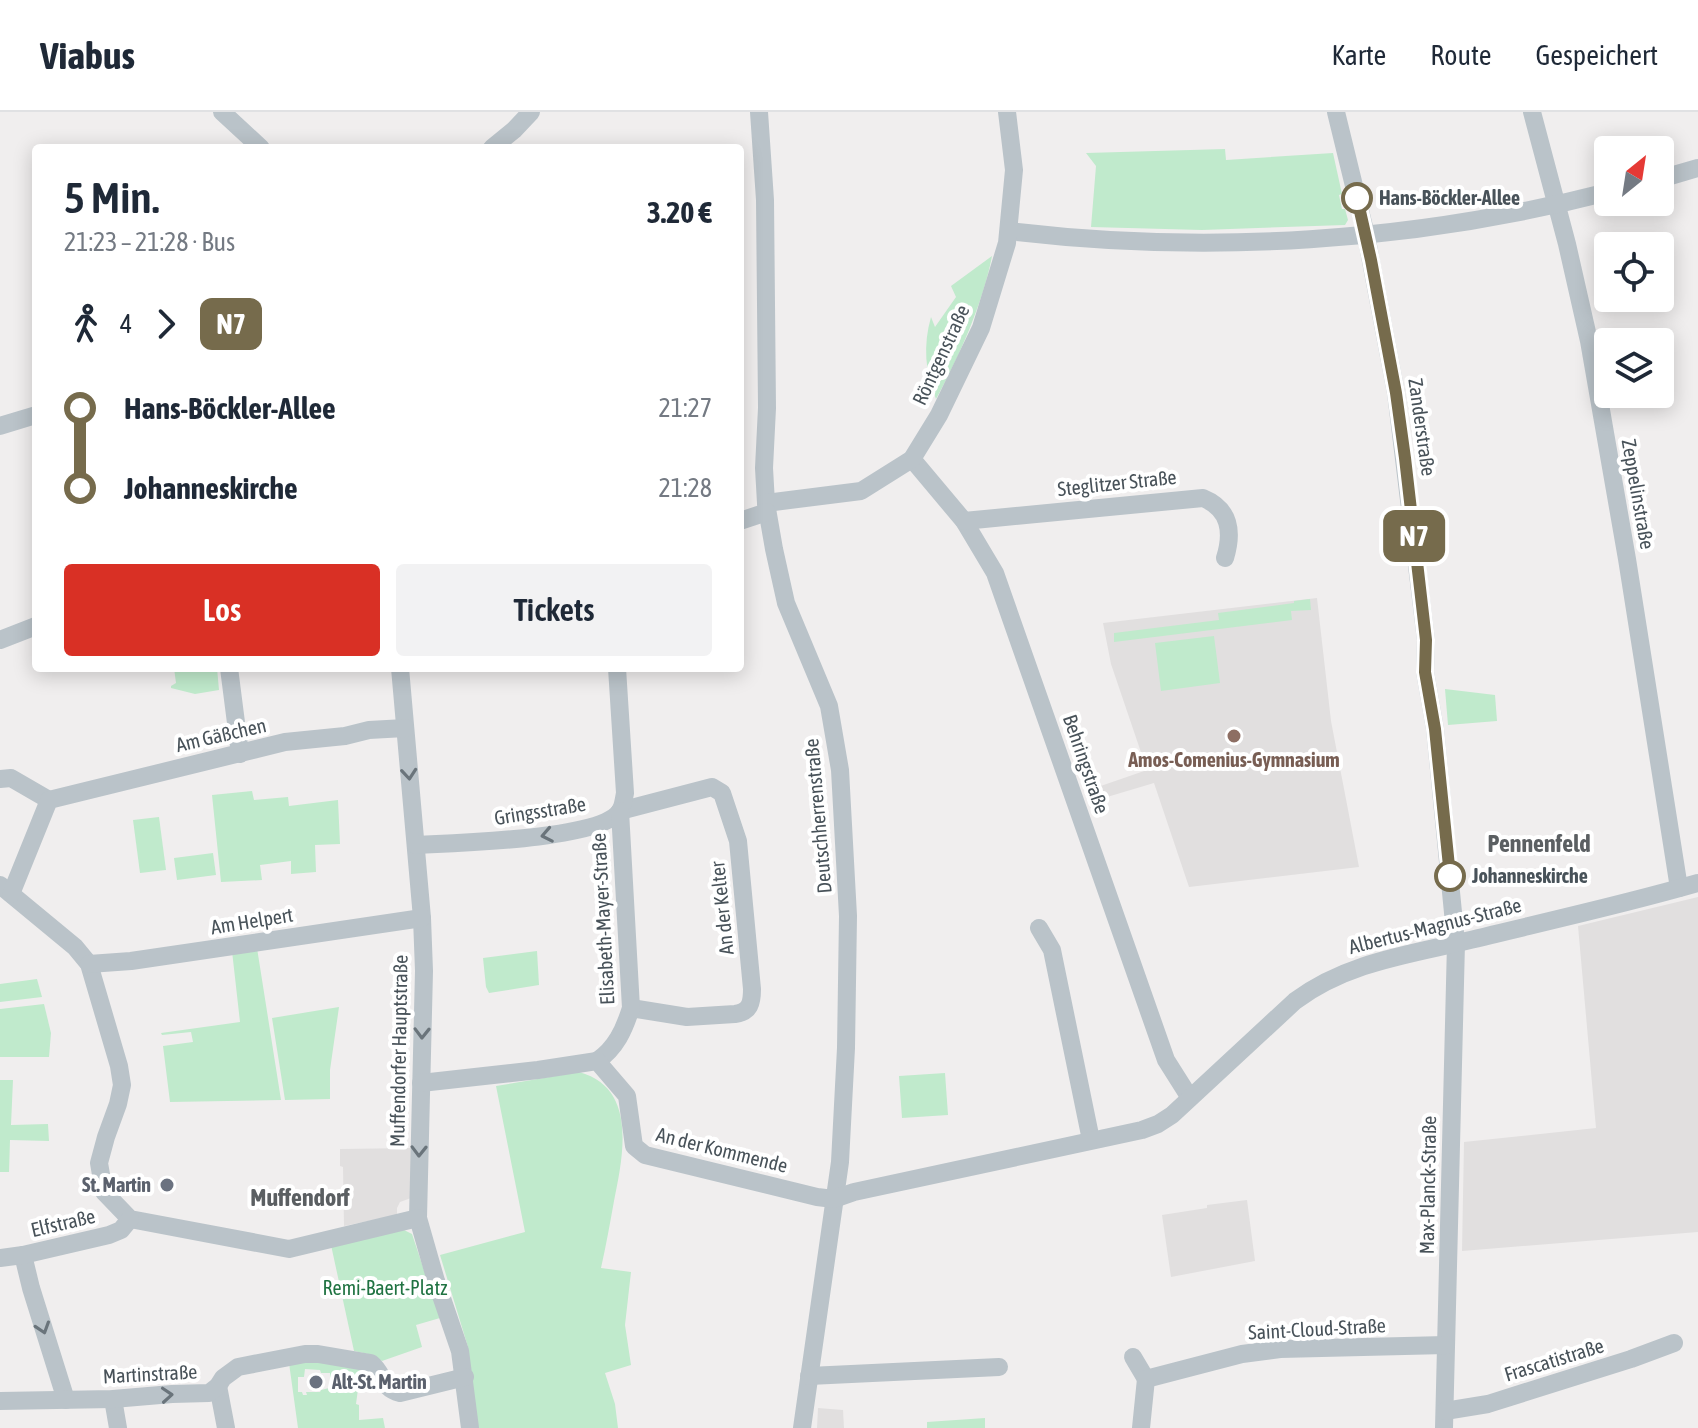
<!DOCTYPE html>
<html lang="de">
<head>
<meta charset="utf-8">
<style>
  :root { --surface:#fff; --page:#f2f2f3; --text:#1f2937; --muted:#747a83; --line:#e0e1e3; --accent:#d93025 }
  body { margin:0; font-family:"Asap Condensed",sans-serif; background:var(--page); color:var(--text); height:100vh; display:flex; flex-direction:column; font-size:30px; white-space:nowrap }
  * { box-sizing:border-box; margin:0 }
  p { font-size:26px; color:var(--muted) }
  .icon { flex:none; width:44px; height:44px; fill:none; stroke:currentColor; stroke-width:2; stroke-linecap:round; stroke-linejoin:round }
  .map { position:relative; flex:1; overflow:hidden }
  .side { position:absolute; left:32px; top:32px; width:712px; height:528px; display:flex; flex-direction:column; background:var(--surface); border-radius:8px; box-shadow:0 4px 20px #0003 }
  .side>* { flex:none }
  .badge { padding:0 16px; border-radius:12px; font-size:28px; line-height:52px }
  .needle { width:52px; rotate:30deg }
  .fabs { position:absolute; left:1594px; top:24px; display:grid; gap:16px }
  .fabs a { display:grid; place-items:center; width:80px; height:80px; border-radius:8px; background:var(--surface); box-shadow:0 4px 20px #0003; font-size:40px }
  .map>.badge { position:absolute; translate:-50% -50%; box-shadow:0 0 0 4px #fff }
  .legs { display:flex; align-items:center; gap:12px; height:88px; padding:0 32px; font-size:26px }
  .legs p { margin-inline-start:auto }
  .headline { display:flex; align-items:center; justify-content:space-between; height:136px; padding:0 32px }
  h1 { font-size:44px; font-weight:600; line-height:60px }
  .primary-button { display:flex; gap:16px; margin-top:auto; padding:16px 32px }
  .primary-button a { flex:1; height:92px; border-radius:8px; background:var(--accent); color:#fff; font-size:32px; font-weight:600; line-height:92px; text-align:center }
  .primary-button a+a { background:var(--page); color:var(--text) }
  ul { padding:0 32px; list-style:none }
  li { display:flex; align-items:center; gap:28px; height:80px; font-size:30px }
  li i { display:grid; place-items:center; width:12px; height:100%; margin:0 10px; background:currentColor }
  li i::after { content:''; width:20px; height:20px; margin:-10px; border:6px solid; border-radius:50%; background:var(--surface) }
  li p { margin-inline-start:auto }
  li:first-child i { background:linear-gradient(#0000 50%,currentColor 0) }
  li:last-child i { background:linear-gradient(currentColor 50%,#0000 0) }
  header { display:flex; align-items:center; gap:48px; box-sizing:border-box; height:112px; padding:0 40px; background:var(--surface); border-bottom:2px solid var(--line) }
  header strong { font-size:38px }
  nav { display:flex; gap:44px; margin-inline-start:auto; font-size:28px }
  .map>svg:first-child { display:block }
  .education { fill:#e1dfdf }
  .green { fill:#c0eacc; fill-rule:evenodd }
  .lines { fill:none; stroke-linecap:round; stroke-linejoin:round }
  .minor { stroke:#bac3c9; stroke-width:18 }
  .oneway { stroke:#6a747b }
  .line-1-casing { stroke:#fff; stroke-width:18 }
  .line-1 { stroke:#766b4c; stroke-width:12 }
  .stop-1-dot { fill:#fff; stroke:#766b4c; stroke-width:4 }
  .education-dot { fill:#8d6e63; stroke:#fff; stroke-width:3 }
  .worship-dot { fill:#6b7280; stroke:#fff; stroke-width:3 }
  .labels { text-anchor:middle; stroke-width:8; stroke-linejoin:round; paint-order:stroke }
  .stop-label { font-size:20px; font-weight:bold; fill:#485259; stroke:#fff; text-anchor:start }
  .street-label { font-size:20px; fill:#485259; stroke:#fff }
  .education-label { font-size:20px; font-weight:bold; fill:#785e54; stroke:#fff }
  .worship-label { font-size:20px; font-weight:bold; fill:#5b616d; stroke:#fff; text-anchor:end }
  .park-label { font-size:20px; fill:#207342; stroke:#fff }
  .quarter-label { font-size:24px; font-weight:bold; fill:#5b5f62; stroke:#fff }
</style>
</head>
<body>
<header>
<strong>Viabus</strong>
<nav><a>Karte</a><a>Route</a><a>Gespeichert</a></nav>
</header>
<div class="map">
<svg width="1698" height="1316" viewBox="0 0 1698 1316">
  <rect width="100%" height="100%" fill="#f0eeee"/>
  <!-- education -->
  <g class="education">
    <path d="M1317 486 1331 609 1359 755 1189 775 1154 671 1097 688 1092 677 1147 658 1111 552 1103 511Z"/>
    <path d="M1698 785V1120L1462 1139 1464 1030 1596 1016 1578 814Z"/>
    <path d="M412 1036 411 1086 400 1090 397 1096V1103L344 1114 343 1055 340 1054V1037Z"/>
    <path d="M1247 1088 1255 1149 1171 1165 1162 1103 1207 1096V1093Z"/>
    <path d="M818 1296 843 1298 844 1316H817Z"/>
  </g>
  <!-- green -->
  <g class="green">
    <path d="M1225 37 1226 48 1333 41 1342 82 1339 83 1342 97H1345L1348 108 1345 113 1202 118 1091 115 1096 54 1086 41Z"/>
    <path d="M992 144C983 191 959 245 936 287 925 260 923 233 931 205L935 215 956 185 951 174Z"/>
    <path d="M1310 487 1311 498 1291 499 1292 508 1114 530V521L1219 508 1218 501 1294 491V489Z"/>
    <path d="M1214 524 1220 571 1161 579 1155 531Z"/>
    <path d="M174 556H217L219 578 195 582 171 576V574L176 571Z"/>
    <path d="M1445 577 1495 583 1497 609 1448 613Z"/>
    <path d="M252 679 254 688 288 685 289 694 338 688 340 732 315 733 316 760 291 762V749L260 753 262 768 221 770 212 683Z"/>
    <path d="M159 705 166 758 140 761 133 708Z"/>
    <path d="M213 741 216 763 177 768 174 746Z"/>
    <path d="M257 836 281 988 170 990 163 934 193 930 191 920 162 923 161 921 240 910 232 839Z"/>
    <path d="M537 839 539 873 489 881 486 875 483 846Z"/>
    <path d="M37 867 42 885 0 890V872Z"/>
    <path d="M44 892 51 921 49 945H0V897Z"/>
    <path d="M339 895 330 958V987L285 988 272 906Z"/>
    <path d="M579 960C638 976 623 1044 614 1089 610 1111 606 1134 601 1156L631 1160 625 1213 631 1253 605 1261 615 1292 618 1316H476L468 1235 440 1143 525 1120 496 974Z"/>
    <path d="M945 961 948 1003 902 1006 899 964Z"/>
    <path d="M0 968H13L11 1013 48 1012 49 1029 10 1028 9 1060H0Z"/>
    <path d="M404 1118 412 1122 440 1206 416 1213 422 1235 382 1249 373 1243 354 1239 331 1133Z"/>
    <path d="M307 1248 361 1255 356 1292 359 1293V1308L383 1306 385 1316H298L289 1251ZM305 1257 320 1258 321 1261H330V1267L335 1272 333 1275 321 1278 320 1280H306L307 1283H303L302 1280H298V1265H304Z"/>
    <path d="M985 1306V1316H927V1310Z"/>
  </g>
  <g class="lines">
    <!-- minor -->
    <g class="minor">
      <path d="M222 0 261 36"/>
      <path d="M759 0 765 88 767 296 764 356 766 391 774 437 786 491 829 594 840 658 848 804 846 936 840 1050 802 1316"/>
      <path d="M1336 0 1366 123 1396 281 1426 528 1425 560 1435 617 1456 831 1444 1316"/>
      <path d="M1532 0 1567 132 1589 229 1627 447 1679 776"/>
      <path d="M492 36 514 18 531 0"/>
      <path d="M1660 67 1698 56"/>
      <path d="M1009 119C1208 143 1413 130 1608 80"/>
      <path d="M0 314 36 303"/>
      <path d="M912 347 964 409 995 461 1166 948 1190 986"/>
      <path d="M766 391 861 379 912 347 939 303 981 216 1007 131 1014 58 1007 0"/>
      <path d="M740 409 767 400"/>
      <path d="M964 409 1203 386C1230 397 1233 420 1225 446"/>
      <path d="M0 528 36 514"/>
      <path d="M229 556 240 642"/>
      <path d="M400 556 422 806 424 859 418 1106 436 1169 460 1239 470 1316"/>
      <path d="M0 667 11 666 49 688"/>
      <path d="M620 699 712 675 722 681 738 729 752 877C752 891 750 900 735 902L687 905 631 896"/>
      <path d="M416 733C453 731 600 728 620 699 623 695 624 686 625 681L617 556"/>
      <path d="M0 773 75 835 89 852 119 954 122 973 118 992 106 1025 99 1051 104 1080 130 1107 289 1137 418 1106"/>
      <path d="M11 782 49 688 285 630 345 624 369 618 405 616"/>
      <path d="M1039 816 1052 838 1091 1028"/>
      <path d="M89 852 131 849 422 806"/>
      <path d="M597 949C616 936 624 918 631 896L620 699"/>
      <path d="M421 971 538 958 597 949 627 984 634 1034 645 1043 817 1085 834 1087 854 1080 1142 1018 1158 1012 1172 1003 1295 889C1346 851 1406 843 1466 829 1544 810 1622 793 1698 771"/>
      <path d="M23 1143 31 1176 66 1288"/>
      <path d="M0 1146 23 1143 109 1123 121 1118 130 1107"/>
      <path d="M1133 1245 1146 1267"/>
      <path d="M809 1264 999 1255"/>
      <path d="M218 1274 226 1316"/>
      <path d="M113 1287 118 1316"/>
      <path d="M0 1289 113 1287 172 1282 209 1281 218 1274 223 1266 238 1255 305 1242H318L371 1251C385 1262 380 1276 400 1281L465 1265"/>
      <path d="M1445 1299 1488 1292 1631 1247 1674 1231"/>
      <path d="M1141 1316 1146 1267 1242 1242 1280 1237 1446 1233"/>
    </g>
  </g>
  <!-- one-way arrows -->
  <defs><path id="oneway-chevron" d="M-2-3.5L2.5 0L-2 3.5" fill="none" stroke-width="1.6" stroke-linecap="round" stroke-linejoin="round" transform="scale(2)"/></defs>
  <g class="oneway">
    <use href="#oneway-chevron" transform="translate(409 662) rotate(85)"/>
    <use href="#oneway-chevron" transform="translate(547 723) rotate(169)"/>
    <use href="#oneway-chevron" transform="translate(422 921) rotate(91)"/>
    <use href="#oneway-chevron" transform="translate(419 1039) rotate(91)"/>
    <use href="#oneway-chevron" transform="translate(43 1216) rotate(72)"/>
    <use href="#oneway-chevron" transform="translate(167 1283) rotate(-4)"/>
  </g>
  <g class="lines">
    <!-- line-1 casing -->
    <g class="line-1-casing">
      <path id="line-1" d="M1357 86 1371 148 1396 281 1405 346 1426 528 1425 560 1435 617 1450 764"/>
    </g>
    <!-- line-1 -->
    <use href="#line-1" class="line-1"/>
  </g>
  <!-- markers -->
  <g class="stop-1-dot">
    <circle cx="1357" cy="86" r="14"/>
    <circle cx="1450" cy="764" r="14"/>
  </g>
  <circle class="education-dot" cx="1234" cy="624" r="8"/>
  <g class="worship-dot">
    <circle cx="167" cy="1073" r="8"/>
    <circle cx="316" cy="1270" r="8"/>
  </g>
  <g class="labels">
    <!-- stop labels -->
    <g class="stop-label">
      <text x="1379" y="93">Hans-Böckler-Allee</text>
      <text x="1472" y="771">Johanneskirche</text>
    </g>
    <!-- street labels -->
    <g class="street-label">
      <text transform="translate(941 243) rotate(-65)" y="7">Röntgenstraße</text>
      <text transform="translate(1422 315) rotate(82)" y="7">Zanderstraße</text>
      <text transform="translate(1117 371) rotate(-6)" y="7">Steglitzer Straße</text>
      <text transform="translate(1638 382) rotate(80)" y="7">Zeppelinstraße</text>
      <text transform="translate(221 623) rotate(-13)" y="7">Am Gäßchen</text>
      <text transform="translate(1086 652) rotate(71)" y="7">Behringstraße</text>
      <text transform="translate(540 699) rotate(-9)" y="7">Gringsstraße</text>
      <text transform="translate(818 704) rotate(-95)" y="7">Deutschherrenstraße</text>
      <text transform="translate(722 796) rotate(-96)" y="7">An der Kelter</text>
      <text transform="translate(603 807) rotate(-93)" y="7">Elisabeth-Mayer-Straße</text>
      <text transform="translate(252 809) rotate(-9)" y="7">Am Helpert</text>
      <text transform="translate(1435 814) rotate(-14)" y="7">Albertus-Magnus-Straße</text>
      <text transform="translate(399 939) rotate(-89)" y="7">Muffendorfer Hauptstraße</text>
      <text transform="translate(722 1038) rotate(14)" y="7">An der Kommende</text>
      <text transform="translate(1428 1073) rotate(-89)" y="7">Max-Planck-Straße</text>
      <text transform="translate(63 1111) rotate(-13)" y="7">Elfstraße</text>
      <text transform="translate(1317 1217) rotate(-3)" y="7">Saint-Cloud-Straße</text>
      <text transform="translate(1554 1248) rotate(-17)" y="7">Frascatistraße</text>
      <text transform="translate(150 1262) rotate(-3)" y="7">Martinstraße</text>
    </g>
    <!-- education labels -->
    <g class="education-label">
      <text x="1234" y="655">Amos-Comenius-Gymnasium</text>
    </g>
    <!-- worship labels -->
    <g class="worship-label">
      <text x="151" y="1080">St. Martin</text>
      <text x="332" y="1277" text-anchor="start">Alt-St. Martin</text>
    </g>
    <!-- park labels -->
    <g class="park-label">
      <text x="385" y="1183">Remi-Baert-Platz</text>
    </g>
    <!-- quarter labels -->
    <g class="quarter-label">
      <text x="1539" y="740">Pennenfeld</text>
      <text x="300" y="1094">Muffendorf</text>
    </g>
  </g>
</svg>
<div class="fabs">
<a><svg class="needle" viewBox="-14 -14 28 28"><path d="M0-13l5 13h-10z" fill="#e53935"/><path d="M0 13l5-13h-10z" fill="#747a83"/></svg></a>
<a><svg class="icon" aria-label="locate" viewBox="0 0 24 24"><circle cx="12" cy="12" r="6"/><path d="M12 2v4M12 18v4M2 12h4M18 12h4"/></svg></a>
<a><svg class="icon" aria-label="layers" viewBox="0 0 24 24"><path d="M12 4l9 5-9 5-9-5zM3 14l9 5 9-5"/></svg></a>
</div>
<b class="badge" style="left:1414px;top:424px;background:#766b4c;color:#fff">N7</b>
<section class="side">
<div class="headline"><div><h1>5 Min.</h1><p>21:23 – 21:28 · Bus</p></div><b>3.20 €</b></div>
<div class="legs"><svg class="icon" aria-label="walk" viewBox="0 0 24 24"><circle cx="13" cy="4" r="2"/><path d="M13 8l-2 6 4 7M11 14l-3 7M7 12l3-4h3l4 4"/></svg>4<svg class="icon" aria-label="forward" viewBox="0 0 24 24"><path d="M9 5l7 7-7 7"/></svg><b class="badge" style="background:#766b4c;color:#fff">N7</b></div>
<ul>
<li><i style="color:#766b4c"></i><b>Hans-Böckler-Allee</b><p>21:27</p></li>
<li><i style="color:#766b4c"></i><b>Johanneskirche</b><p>21:28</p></li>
</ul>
<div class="primary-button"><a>Los</a><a>Tickets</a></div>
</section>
</div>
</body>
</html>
